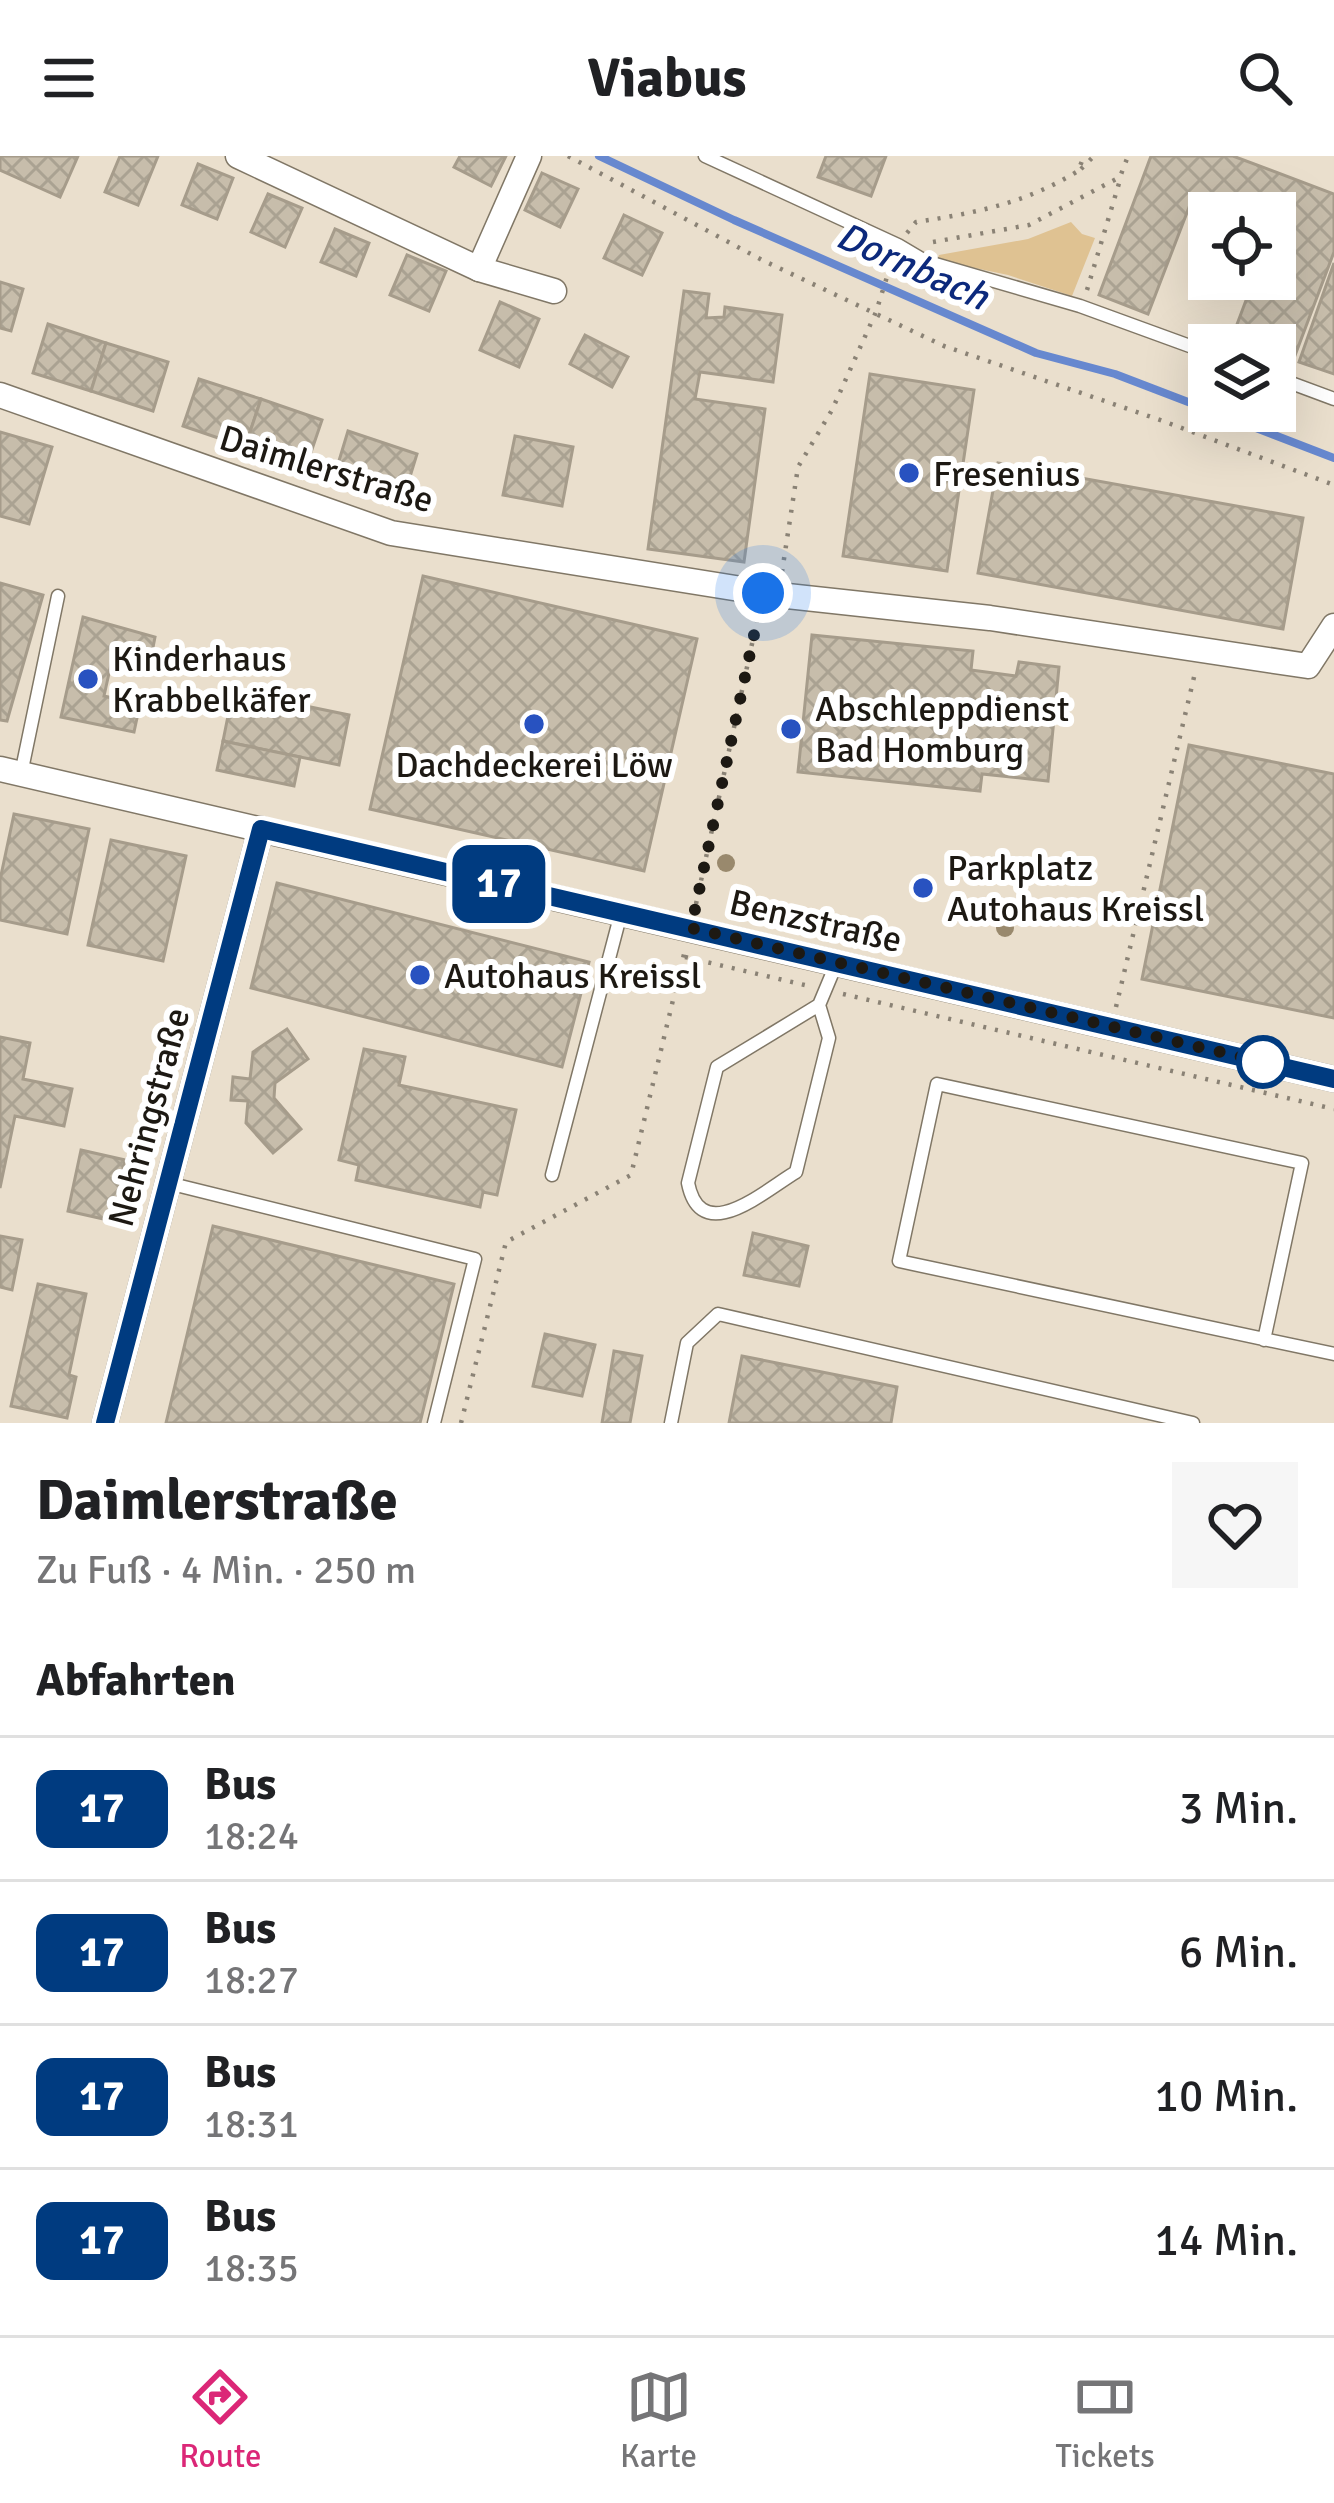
<!DOCTYPE html>
<html lang="de">
<head>
<meta charset="utf-8">
<style>
  :root { --surface:#fff; --page:#f6f6f6; --text:#202124; --muted:#757577; --line:#e0e0e0; --accent:#db2777 }
  body { margin:0; font-family:Signika,sans-serif; background:var(--page); color:var(--text); height:100vh; display:flex; flex-direction:column; font-size:45px; white-space:nowrap }
  * { box-sizing:border-box; margin:0 }
  p { font-size:39px; color:var(--muted) }
  .icon { flex:none; width:66px; height:66px; fill:none; stroke:currentColor; stroke-width:2; stroke-linecap:round; stroke-linejoin:round }
  .map { position:relative; height:1267px; overflow:hidden }
  .panel { display:flex; flex-direction:column; background:var(--surface); flex:1 }
  .panel>* { flex:none }
  .badge { padding:0 24px; border-radius:18px; font-size:42px; line-height:78px }
  .buttons { position:absolute; left:1188px; top:36px; display:grid; gap:24px }
  .buttons a { display:grid; place-items:center; width:108px; height:108px; border-radius:0px; background:var(--surface); box-shadow:0 12px 48px #0002; font-size:60px }
  .you { position:absolute; width:60px; height:60px; margin:-30px; border:9px solid #fff; border-radius:50%; background:#1a73e8; box-shadow:0 0 0 18px #1a73e833 }
  .map>.badge { position:absolute; translate:-50% -50%; box-shadow:0 0 0 6px #fff }
  h2 { padding:0 36px; font-size:45px; line-height:108px }
  .round { display:grid; place-items:center; flex:none; width:126px; height:126px; border-radius:0px; background:var(--page) }
  .summary { display:flex; align-items:center; justify-content:space-between; height:204px; padding:0 36px }
  h1 { font-size:57px; font-weight:700; line-height:90px }
  ul { padding:0; list-style:none }
  li { display:flex; align-items:center; gap:36px; height:144px; padding:0 36px; border-top:3px solid var(--line) }
  li div { flex:1 }
  li b { display:block; font-size:45px }
  li em { font-style:normal }
  li .badge { min-width:132px; font-weight:700; text-align:center }
  header { display:flex; justify-content:space-between; align-items:center; height:156px; padding:0 36px; background:var(--surface); font-size:54px; font-weight:700 }
  .menu { display:flex; justify-content:space-around; align-items:center; height:168px; border-top:3px solid var(--line); background:var(--surface); font-size:33px; color:var(--muted) }
  .menu a { display:grid; justify-items:center; gap:6px }
  .menu .current { color:var(--accent) }
  .map>svg:first-child { display:block }
  .green { fill:#dfc292 }
  .lines { fill:none; stroke-linecap:round; stroke-linejoin:round }
  .stream { stroke:#6788cf; stroke-width:8 }
  .building { fill:url(#building-cross-hatch); stroke:#a69c8b; stroke-width:3 }
  .lane-casing { stroke:#807766; stroke-width:15 }
  .street-casing { stroke:#807766; stroke-width:27 }
  .path { stroke:#8a8275; stroke-width:4.5; stroke-dasharray:3 9; stroke-linecap:butt }
  .lane { stroke:#fff; stroke-width:12 }
  .street { stroke:#fff; stroke-width:24 }
  .tree { fill:#99896d }
  .line-casing { stroke:#fff; stroke-width:27 }
  .line { stroke:#003b80; stroke-width:18 }
  .walk { stroke:#1d1913; stroke-width:12; stroke-dasharray:0 21.6 }
  .poi-dot { fill:#2852c0; stroke:#fff; stroke-width:4.5 }
  .stop-dot { fill:#fff; stroke:#003b80; stroke-width:6 }
  .labels { text-anchor:middle; stroke-width:12; stroke-linejoin:round; paint-order:stroke }
  .street-label { font-size:36px; fill:#1d1913; stroke:#fff }
  .poi-label { font-size:36px; fill:#1d1913; stroke:#fff; text-anchor:start }
  .water-label { font-size:39px; font-style:italic; fill:#0c297c; stroke:#fff }
</style>
</head>
<body>
<header><svg class="icon" aria-label="menu" viewBox="0 0 24 24"><path d="M4 6h16M4 12h16M4 18h16"/></svg>Viabus<svg class="icon" aria-label="search" viewBox="0 0 24 24"><circle cx="10" cy="10" r="6"/><path d="M15 15l6 6"/></svg></header>
<div class="map">
<svg width="1334" height="1267" viewBox="0 0 1334 1267">
  <defs>
    <pattern id="building-cross-hatch" width="8" height="8" patternUnits="userSpaceOnUse" patternTransform="scale(3)"><rect width="8" height="8" fill="#c7bdab"/><path d="M0 0l8 8M0 8l8-8" fill="none" stroke="#aaa292"/></pattern>
  </defs>
  <rect width="100%" height="100%" fill="#eadfcd"/>
  <!-- green -->
  <path class="green" d="M1071 66 1082 78 1095 82 1072 140 1008 119 937 104 939 99 1028 83Z"/>
  <g class="lines">
    <!-- stream -->
    <g class="stream">
      <path d="M599 0 734 64 1036 197 1115 218 1209 254"/>
      <path d="M1212 255 1334 302"/>
    </g>
  </g>
  <!-- building -->
  <g class="building">
    <path d="M0 0H78L60 41 0 14Z"/>
    <path d="M120 0H158L138 49 105 36Z"/>
    <path d="M460 0H506L491 30 454 11Z"/>
    <path d="M826 0H886L871 40 818 21Z"/>
    <path d="M1151 0H1233L1334 38V96L1291 210 1275 204V189L1230 187 1254 123H1275V57H1236L1193 41 1148 158 1099 139Z"/>
    <path d="M198 8 233 22 217 63 182 49Z"/>
    <path d="M542 17 578 33 560 71 525 54Z"/>
    <path d="M268 38 302 52 285 91 251 76Z"/>
    <path d="M624 59 662 77 642 119 604 102Z"/>
    <path d="M335 73 369 87 356 120 321 106Z"/>
    <path d="M407 99 446 115 429 155 390 139Z"/>
    <path d="M1334 107V218L1299 206Z"/>
    <path d="M0 126 23 133 11 175 0 172Z"/>
    <path d="M684 135 709 138 706 162 724 161 725 151 782 159 773 226 700 216 695 243 765 253 744 406 648 393Z"/>
    <path d="M500 146 539 163 519 211 480 194Z"/>
    <path d="M48 168 106 187 91 235 33 217Z"/>
    <path d="M585 179 628 201 612 231 570 208Z"/>
    <path d="M106 187 168 206 153 255 91 235Z"/>
    <path d="M870 218 974 234 947 415 843 400Z"/>
    <path d="M199 223 261 243 245 291 183 270Z"/>
    <path d="M261 243 322 264 306 311 245 291Z"/>
    <path d="M348 275 417 298 404 340 335 318Z"/>
    <path d="M0 276 52 291 29 368 0 360Z"/>
    <path d="M515 280 573 291 562 350 503 339Z"/>
    <path d="M998 307 1303 362 1283 473 978 417Z"/>
    <path d="M423 420 697 483 644 715 370 653Z"/>
    <path d="M0 427 43 439 7 565 0 564Z"/>
    <path d="M83 461 155 481 150 507 113 499 104 540 140 548 134 576 61 561Z"/>
    <path d="M812 479 973 495 971 514 1016 520 1019 506 1059 511 1048 625 982 618 980 635 798 616Z"/>
    <path d="M233 535 349 559 339 609 223 585Z"/>
    <path d="M223 585 300 601 294 630 217 614Z"/>
    <path d="M1189 589 1334 618V862L1142 823Z"/>
    <path d="M14 658 89 673 67 778 0 764V724Z"/>
    <path d="M111 684 186 700 163 805 88 789Z"/>
    <path d="M277 727 589 806 562 911 251 832Z"/>
    <path d="M287 873 308 903 275 927 274 942 301 973 273 997 246 967 248 945 231 944 233 921 250 923 253 896Z"/>
    <path d="M0 881 30 887 23 923 72 933 64 970 15 960 0 1032Z"/>
    <path d="M364 893 405 901 399 929 516 954 497 1039 483 1036 480 1051 356 1024 359 1009 339 1004Z"/>
    <path d="M81 994 125 1004 112 1065 68 1055Z"/>
    <path d="M213 1070 454 1128 420 1267H166Z"/>
    <path d="M753 1077 808 1090 799 1130 744 1119Z"/>
    <path d="M0 1080 22 1084 12 1134 0 1131Z"/>
    <path d="M38 1128 86 1138 69 1219 76 1221 67 1262 11 1250Z"/>
    <path d="M545 1178 595 1189 582 1240 533 1230Z"/>
    <path d="M614 1195 642 1200 630 1267H602Z"/>
    <path d="M742 1200 897 1231 891 1267H729Z"/>
  </g>
  <g class="lines">
    <!-- lane casing -->
    <g class="lane-casing">
      <g id="lane">
        <path d="M705 0 898 89 925 105 1080 150 1209 197"/>
        <path d="M1275 221 1334 243"/>
        <path d="M21 618 58 440"/>
        <path d="M819 849 717 911 688 1027C701 1092 764 1035 796 1016L829 882 819 849 837 806"/>
        <path d="M552 1019 621 757"/>
        <path d="M168 1027 475 1103 434 1267"/>
        <path d="M1264 1184 1302 1007 937 928 899 1105 1334 1198"/>
        <path d="M671 1267 687 1187 718 1158 1193 1267"/>
      </g>
    </g>
    <!-- street casing -->
    <g class="street-casing">
      <g id="street">
        <path d="M238 0 479 113 554 135"/>
        <path d="M479 113 529 0"/>
        <path d="M0 239 391 377 778 439 990 462 1308 510 1334 470"/>
        <path d="M0 613 1334 923"/>
        <path d="M105 1267 261 673"/>
      </g>
    </g>
    <!-- path -->
    <g class="path">
      <path d="M568 0 762 104 944 190 1163 265 1334 329"/>
      <path d="M1081 13 1094 0"/>
      <path d="M907 77 916 66C976 57 1026 47 1078 15L1084 0"/>
      <path d="M933 86 1029 69 1120 21 1128 0"/>
      <path d="M1087 134 1120 24"/>
      <path d="M782 416 798 311 832 254 876 156 891 108"/>
      <path d="M696 748 758 460"/>
      <path d="M685 801 809 830"/>
      <path d="M843 838 1334 953"/>
      <path d="M1116 851 1195 517"/>
      <path d="M461 1267 506 1086 631 1019 685 794"/>
    </g>
    <!-- lane -->
    <use href="#lane" class="lane"/>
    <!-- street -->
    <use href="#street" class="street"/>
  </g>
  <!-- trees -->
  <g class="tree">
    <circle cx="726" cy="707" r="9"/>
    <circle cx="1005" cy="772" r="9"/>
  </g>
  <g class="lines">
    <!-- line casing -->
    <g class="line-casing">
      <path id="line" d="M105 1267 261 673 1334 923"/>
    </g>
    <!-- line -->
    <use href="#line" class="line"/>
    <!-- walk -->
    <path class="walk" d="M763 437 691 772 1263 906"/>
  </g>
  <!-- markers -->
  <g class="poi-dot">
    <circle cx="909" cy="317" r="12"/>
    <circle cx="88" cy="523" r="12"/>
    <circle cx="534" cy="568" r="12"/>
    <circle cx="791" cy="573" r="12"/>
    <circle cx="923" cy="732" r="12"/>
    <circle cx="420" cy="819" r="12"/>
  </g>
  <circle class="stop-dot" cx="1263" cy="906" r="24"/>
  <g class="labels">
    <!-- street labels -->
    <g class="street-label">
      <text transform="translate(327 312) rotate(17)" y="13">Daimlerstraße</text>
      <text transform="translate(816 764) rotate(13)" y="13">Benzstraße</text>
      <text transform="translate(148 961) rotate(-75)" y="13">Nehringstraße</text>
    </g>
    <!-- poi labels -->
    <g class="poi-label">
      <text x="933" y="330">Fresenius</text>
      <text x="112" y="515">Kinderhaus<tspan x="112" dy="41">Krabbelkäfer</tspan></text>
      <text x="815" y="565">Abschleppdienst<tspan x="815" dy="41">Bad Homburg</tspan></text>
      <text x="534" y="621" text-anchor="middle">Dachdeckerei Löw</text>
      <text x="947" y="724">Parkplatz<tspan x="947" dy="41">Autohaus Kreissl</tspan></text>
      <text x="444" y="832">Autohaus Kreissl</text>
    </g>
    <!-- water labels -->
    <g class="water-label">
      <text transform="translate(913 109) rotate(24)" y="14">Dornbach</text>
    </g>
  </g>
</svg>
<div class="buttons">
<a><svg class="icon" aria-label="locate" viewBox="0 0 24 24"><circle cx="12" cy="12" r="6"/><path d="M12 2v4M12 18v4M2 12h4M18 12h4"/></svg></a>
<a><svg class="icon" aria-label="layers" viewBox="0 0 24 24"><path d="M12 4l9 5-9 5-9-5zM3 14l9 5 9-5"/></svg></a>
</div>
<div class="you" style="left:763px;top:437px"></div>
<b class="badge" style="left:499px;top:728px;background:#003b80;color:#fff">17</b>
</div>
<section class="panel">
<div class="summary"><div><h1>Daimlerstraße</h1><p>Zu Fuß · 4 Min. · 250 m</p></div><a class="round"><svg class="icon" aria-label="heart" viewBox="0 0 24 24"><path d="M12 20l-8-8c-3-5 5-10 8-4 3-6 11-1 8 4z"/></svg></a></div>
<h2>Abfahrten</h2>
<ul>
<li><span class="badge" style="background:#003b80;color:#fff">17</span><div><b>Bus</b><p>18:24</p></div><em>3 Min.</em></li>
<li><span class="badge" style="background:#003b80;color:#fff">17</span><div><b>Bus</b><p>18:27</p></div><em>6 Min.</em></li>
<li><span class="badge" style="background:#003b80;color:#fff">17</span><div><b>Bus</b><p>18:31</p></div><em>10 Min.</em></li>
<li><span class="badge" style="background:#003b80;color:#fff">17</span><div><b>Bus</b><p>18:35</p></div><em>14 Min.</em></li>
</ul>
</section>
<nav class="menu">
<a class="current"><svg class="icon" aria-label="directions" viewBox="0 0 24 24"><path d="M12 3l9 9-9 9-9-9zM9 14v-3h6M13 9l2 2-2 2"/></svg>Route</a>
<a><svg class="icon" aria-label="map" viewBox="0 0 24 24"><path d="M3 6l6-2 6 2 6-2v14l-6 2-6-2-6 2zM9 4v14M15 6v14"/></svg>Karte</a>
<a><svg class="icon" aria-label="tickets" viewBox="0 0 24 24"><path d="M3 7h18v10H3zM15 7v10"/></svg>Tickets</a>
</nav>
</body>
</html>
